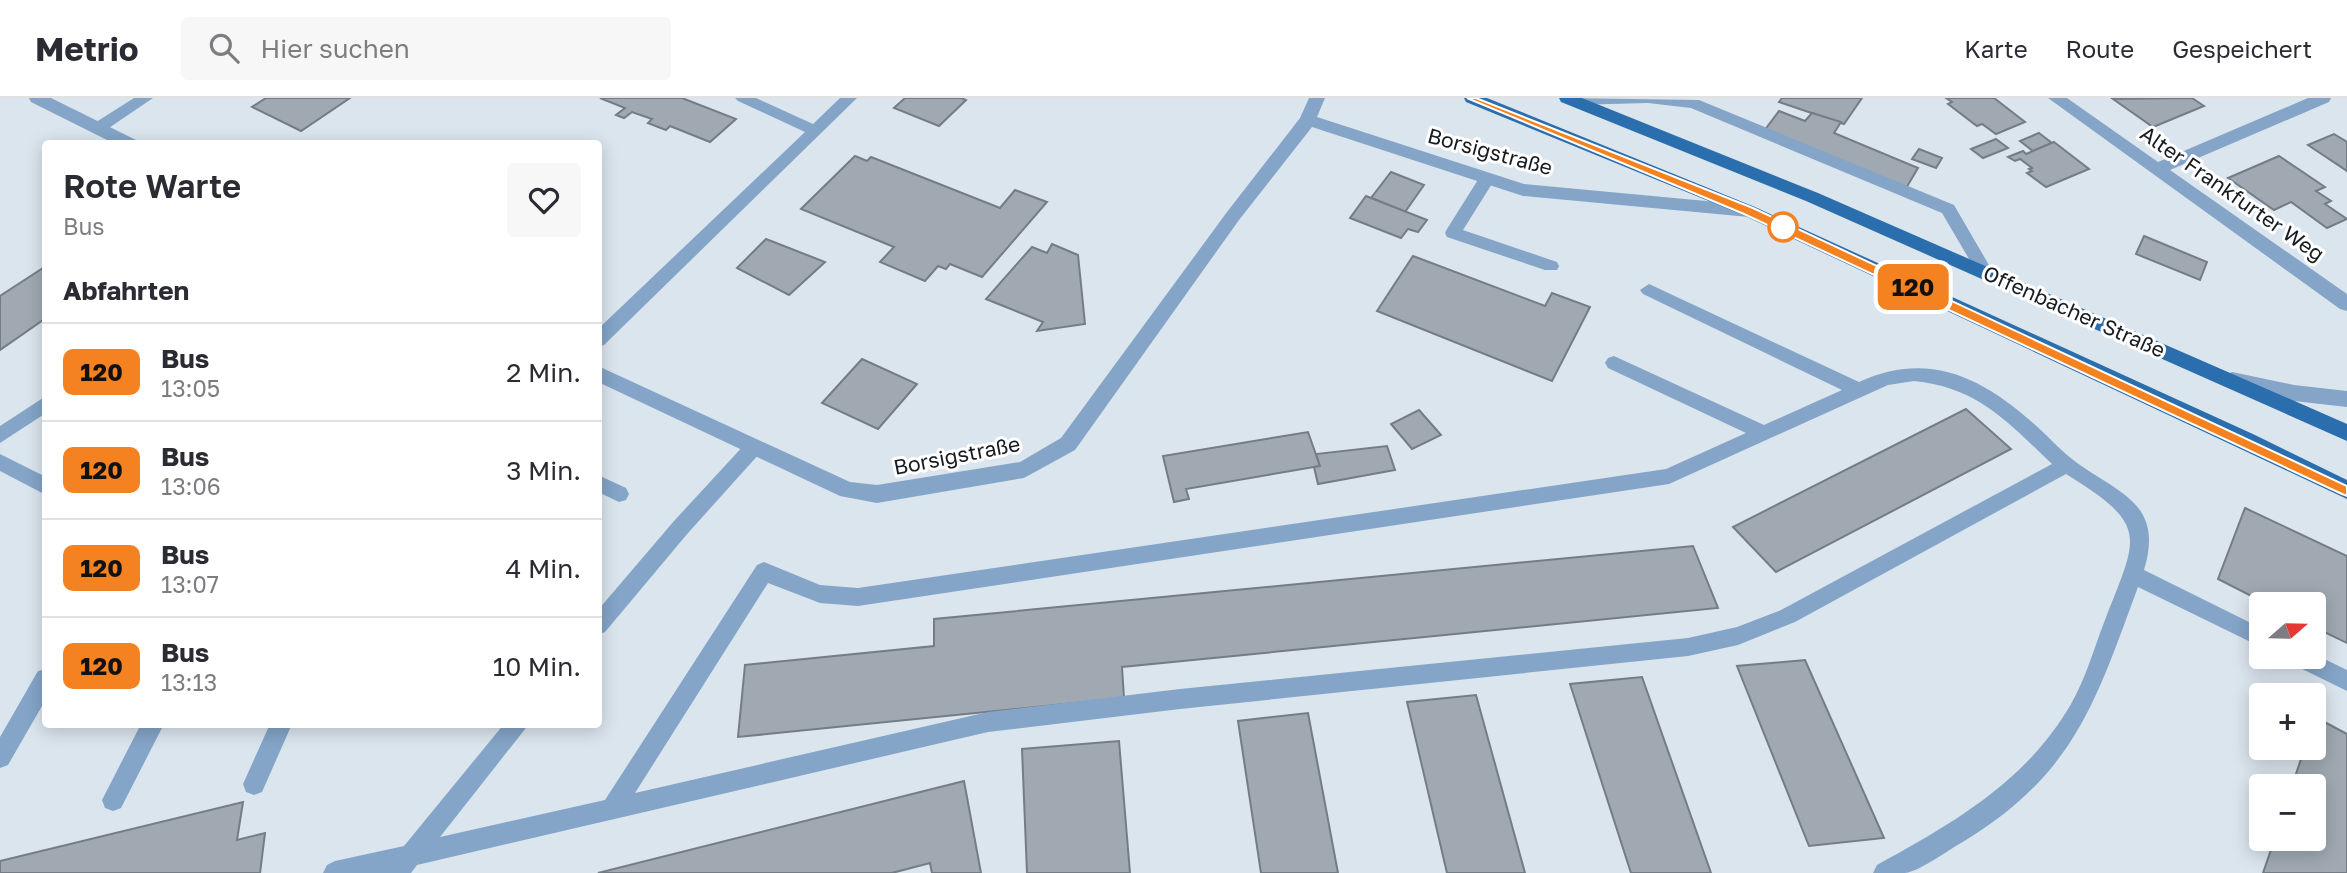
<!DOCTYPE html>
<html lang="de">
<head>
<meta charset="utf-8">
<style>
  :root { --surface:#fff; --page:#f7f7f7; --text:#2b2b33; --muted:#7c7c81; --line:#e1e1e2 }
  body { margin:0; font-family:"Golos Text",sans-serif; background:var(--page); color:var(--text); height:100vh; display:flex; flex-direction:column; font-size:26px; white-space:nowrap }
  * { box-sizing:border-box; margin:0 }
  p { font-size:23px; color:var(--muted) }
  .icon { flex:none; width:38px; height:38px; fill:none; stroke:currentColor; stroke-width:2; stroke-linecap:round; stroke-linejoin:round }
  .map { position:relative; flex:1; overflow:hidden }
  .details { position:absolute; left:42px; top:42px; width:560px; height:588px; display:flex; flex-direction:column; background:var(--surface); border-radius:7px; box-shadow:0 4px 18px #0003 }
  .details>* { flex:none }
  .badge { padding:0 14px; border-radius:10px; font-size:24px; line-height:46px }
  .needle { width:46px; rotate:70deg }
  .controls { position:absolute; left:2249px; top:494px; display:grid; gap:14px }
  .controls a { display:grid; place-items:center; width:77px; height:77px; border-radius:7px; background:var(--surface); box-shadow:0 4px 18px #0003; font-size:35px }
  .map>.badge { position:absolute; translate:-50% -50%; box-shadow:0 0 0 4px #fff }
  h2 { padding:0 21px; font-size:26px; line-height:63px }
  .round { display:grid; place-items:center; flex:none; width:74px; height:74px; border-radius:7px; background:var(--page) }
  .summary { display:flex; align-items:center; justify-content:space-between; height:119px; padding:0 21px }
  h1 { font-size:33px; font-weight:600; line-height:52px }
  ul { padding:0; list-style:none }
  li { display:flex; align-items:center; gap:21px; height:98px; padding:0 21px; border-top:2px solid var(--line) }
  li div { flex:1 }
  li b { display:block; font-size:26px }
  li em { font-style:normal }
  li .badge { min-width:77px; font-weight:700; text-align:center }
  header { display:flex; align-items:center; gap:42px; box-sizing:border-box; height:98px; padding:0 35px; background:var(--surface); border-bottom:2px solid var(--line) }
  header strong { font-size:33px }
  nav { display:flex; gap:38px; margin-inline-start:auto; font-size:24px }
  .search { width:490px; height:63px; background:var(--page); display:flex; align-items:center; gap:18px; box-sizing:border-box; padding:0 24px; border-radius:7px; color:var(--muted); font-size:26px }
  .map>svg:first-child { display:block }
  .building { fill:#a0a9b2; stroke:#747d85; stroke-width:2 }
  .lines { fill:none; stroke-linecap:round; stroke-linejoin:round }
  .service { fill:#84a5c8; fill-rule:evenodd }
  .minor { fill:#84a5c8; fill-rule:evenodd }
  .primary { fill:#2b6ead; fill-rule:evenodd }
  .line { fill:#f58220; stroke:#fff; stroke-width:2 }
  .stop-dot { fill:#fff; stroke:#f58220; stroke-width:3.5 }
  .labels { text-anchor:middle; stroke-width:6; stroke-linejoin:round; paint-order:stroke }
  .street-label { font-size:21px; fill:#181b1f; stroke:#fff }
</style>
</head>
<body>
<header>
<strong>Metrio</strong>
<div class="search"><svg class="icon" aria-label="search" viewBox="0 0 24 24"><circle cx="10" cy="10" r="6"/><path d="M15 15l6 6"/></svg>Hier suchen</div>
<nav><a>Karte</a><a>Route</a><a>Gespeichert</a></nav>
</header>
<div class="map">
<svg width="2347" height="775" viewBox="0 0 2347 775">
  <rect width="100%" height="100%" fill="#dbe5ee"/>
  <!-- building -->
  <g class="building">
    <path d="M266 0H350L301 33 252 9Z"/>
    <path d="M600 0H682L736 21 710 44 670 28 666 32 648 25 652 21 632 14 624 20 616 17 625 10Z"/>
    <path d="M905 0H961L966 2 939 28 894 10Z"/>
    <path d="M1782 0H1862L1844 26 1779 4Z"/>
    <path d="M1946 0H1994L2025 24 1996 36 1982 26 1977 28 1948 6 1952 4Z"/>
    <path d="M2192 0 2204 8 2153 29 2113 1Z"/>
    <path d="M1779 13 1805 23 1812 15 1841 24 1834 35 1918 70 1905 92 1764 33Z"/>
    <path d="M2039 35 2052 45 2033 53 2020 43Z"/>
    <path d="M2334 36 2347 44V73L2308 47Z"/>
    <path d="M1996 41 2008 50 1983 60 1971 51Z"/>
    <path d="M2054 44 2089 71 2046 89 2027 75 2032 73 2029 71 2032 70 2020 61 2015 63 2008 59 2023 53 2026 56Z"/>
    <path d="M1919 51 1942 60 1936 70 1912 61Z"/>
    <path d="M855 58 867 63 871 59 1000 110 1015 92 1047 104 982 179 950 166 946 171 938 168 925 183 880 164 894 149 801 111Z"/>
    <path d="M2279 58 2325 89 2316 93 2331 103 2325 106 2347 121 2327 130 2291 104 2274 112 2228 80Z"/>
    <path d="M1391 74 1424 87 1405 114 1371 100Z"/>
    <path d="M1366 98 1371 100 1427 122 1418 134 1408 131 1401 140 1350 120Z"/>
    <path d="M2144 138 2207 164 2200 182 2136 156Z"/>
    <path d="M766 141 825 164 789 197 737 170Z"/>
    <path d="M1052 146 1078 157 1085 226 1037 233 1043 224 986 201 1032 149 1047 155Z"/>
    <path d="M1413 158 1545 208 1552 195 1590 209 1552 283 1377 213Z"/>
    <path d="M46 168V220L0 252V198Z"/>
    <path d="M862 261 917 286 878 331 822 305Z"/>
    <path d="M1966 311 2011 351 1776 474 1733 429Z"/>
    <path d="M1419 312 1441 337 1412 351 1391 326Z"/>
    <path d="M1308 334 1320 368 1186 391 1189 401 1174 404 1163 358Z"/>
    <path d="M1387 348 1395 372 1318 386 1314 369 1320 368 1316 356Z"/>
    <path d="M2245 410 2347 458V545L2314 529V506H2267L2218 481Z"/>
    <path d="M1693 448 1718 510 1122 569 1124 600 738 639 745 567 934 548V521Z"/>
    <path d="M1805 562 1884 740 1809 748 1737 568Z"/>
    <path d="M1642 579 1711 775H1631L1570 586Z"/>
    <path d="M1476 597 1525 775H1447L1407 604Z"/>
    <path d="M1308 615 1338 775H1261L1238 623Z"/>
    <path d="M2315 619 2347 636V775H2263L2275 740H2314V688H2292L2305 649H2314Z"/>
    <path d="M1119 643 1130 775H1027L1022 651Z"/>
    <path d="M964 683 981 775H932L930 765 892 775H598Z"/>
    <path d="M243 704 237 742 265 735 260 775H0V763Z"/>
  </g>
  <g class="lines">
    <!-- service -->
    <g class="service">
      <path d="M134 0H153L103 34H93L90 30 93 26Z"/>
      <path d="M735 0H756L813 26 840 0H857L604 247 598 249V231L805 34 738 3Z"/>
      <path d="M1566 0 1699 2 1954 107 1993 174 1991 178H1979L1942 115 1691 10 1648 5 1572 7 1567 5Z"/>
      <path d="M1487 76 1495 81 1463 132 1557 164 1559 168 1557 172H1545L1447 139 1445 135 1447 131 1481 77Z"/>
      <path d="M1649 186 1859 284C1927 253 1980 278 2033 325 2046 336 2058 350 2072 361 2116 395 2165 403 2144 472L2261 530V549L2138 489C2096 602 2076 674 1966 742 1951 750 1921 773 1905 775 1895 775 1884 775 1873 775L1877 767C1953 725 2026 684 2071 606 2086 580 2094 550 2105 522 2138 437 2150 428 2066 376L1795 524 1738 547 1688 558 1180 611 988 634 417 767 411 775H323L327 767 335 763 404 748 504 626H529L440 739 605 702 757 467 764 464 820 487 858 490 1666 371 1746 335 1608 270 1605 265 1608 260 1614 258 1764 327 1842 292 1643 196 1640 192ZM1914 283C1977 289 2008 324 2052 366L1781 512 1737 529 1688 540 1180 591 988 614 635 695 768 485 820 505 858 508 1669 386 1888 287Z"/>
      <path d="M46 298V315L0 345V328Z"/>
      <path d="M753 342 760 345 762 350 760 355 688 435 605 534 598 537V512L674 423 746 345Z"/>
      <path d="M0 356 46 379V397L0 373Z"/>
      <path d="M598 377 626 390 629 396 626 402 619 404 598 394Z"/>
      <path d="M2314 556 2347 572V593L2290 565 2287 558H2314Z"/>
      <path d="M46 571V601L8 667 0 670V639L38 573Z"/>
      <path d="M141 626H164L121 710 113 713 105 710 102 702Z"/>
      <path d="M270 626H292L262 694 254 697 246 694 243 686Z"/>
    </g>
    <!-- minor -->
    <g class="minor">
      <path d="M29 0H51L136 42 138 46H115L31 4Z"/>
      <path d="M1309 0H1325L1317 19 1524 86 1749 107 1755 109 1758 113 1755 117 1749 119 1523 98 1312 29 1239 122 1075 352 1024 380 877 405 840 398 598 284V268L850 384 877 387 1020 364 1061 340 1227 114 1300 20Z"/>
      <path d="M2048 0H2067L2158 64 2308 0H2331L2329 4 2170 72 2347 196V213L2340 211Z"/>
      <path d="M2232 274 2294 287 2347 293V309L2294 303 2225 287 2222 282 2225 277Z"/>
    </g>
    <!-- primary -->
    <g class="primary">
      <path d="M1464 0H1487L1755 109 2255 337 2347 382V401L1743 117 1466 4Z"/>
      <path d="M1559 0H1582L1818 95 2347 326V343L1806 103 1561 4Z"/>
    </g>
  </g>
  <!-- line -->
  <path class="line" d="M1467 0H1476L1753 110 2347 388V398L2342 396 1744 116Z"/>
  <!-- markers -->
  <circle class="stop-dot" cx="1783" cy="129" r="14"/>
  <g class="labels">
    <!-- street labels -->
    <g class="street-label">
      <text transform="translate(1490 54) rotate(15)" y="7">Borsigstraße</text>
      <text transform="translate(2232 96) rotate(35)" y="7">Alter Frankfurter Weg</text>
      <text transform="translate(2074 214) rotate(24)" y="7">Offenbacher Straße</text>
      <text transform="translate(957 358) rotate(-11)" y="7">Borsigstraße</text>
    </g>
  </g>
</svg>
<div class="controls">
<a><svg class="needle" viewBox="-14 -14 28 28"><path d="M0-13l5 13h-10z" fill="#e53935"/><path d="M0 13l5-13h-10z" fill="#7c7c81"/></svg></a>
<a>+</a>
<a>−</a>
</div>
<b class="badge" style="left:1913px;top:189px;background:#f58220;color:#111">120</b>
<section class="details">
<div class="summary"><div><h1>Rote Warte</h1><p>Bus</p></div><a class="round"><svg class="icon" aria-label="heart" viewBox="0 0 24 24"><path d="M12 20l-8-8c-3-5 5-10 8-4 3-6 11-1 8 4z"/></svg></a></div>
<h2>Abfahrten</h2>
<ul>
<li><span class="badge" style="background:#f58220;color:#111">120</span><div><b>Bus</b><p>13:05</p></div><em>2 Min.</em></li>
<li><span class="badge" style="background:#f58220;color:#111">120</span><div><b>Bus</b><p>13:06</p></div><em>3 Min.</em></li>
<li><span class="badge" style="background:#f58220;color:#111">120</span><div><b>Bus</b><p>13:07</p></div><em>4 Min.</em></li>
<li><span class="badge" style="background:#f58220;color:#111">120</span><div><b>Bus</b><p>13:13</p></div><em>10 Min.</em></li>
</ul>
</section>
</div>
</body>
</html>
